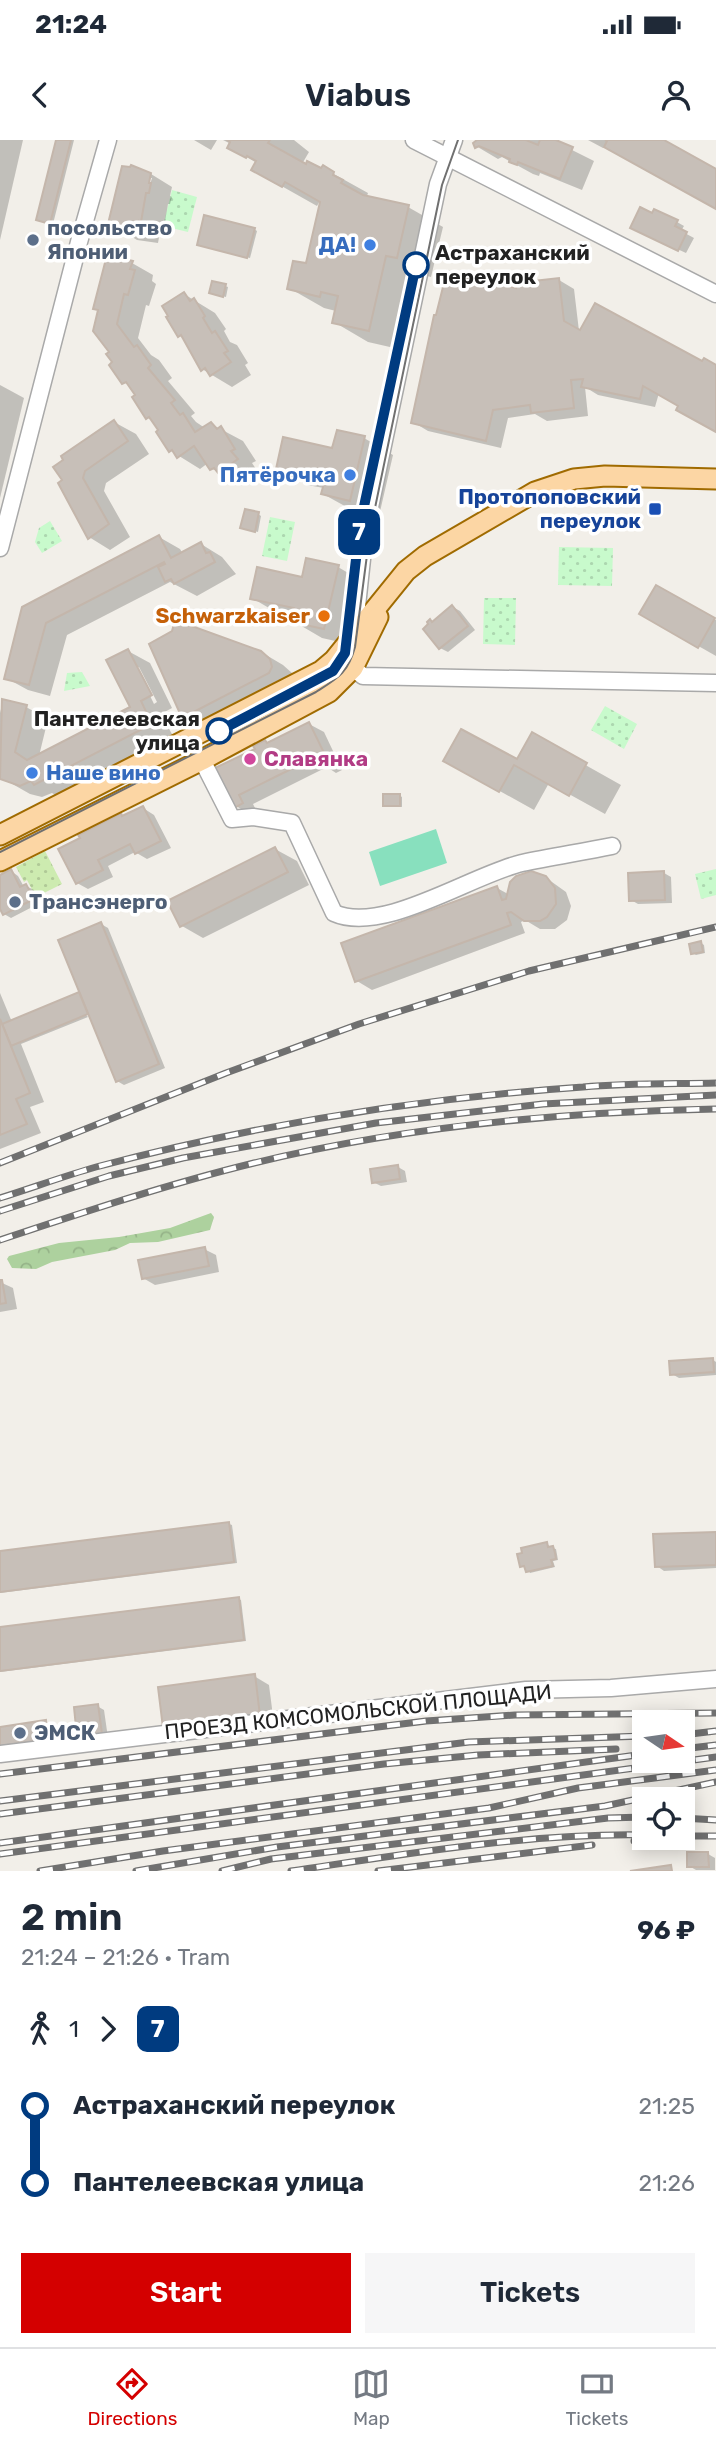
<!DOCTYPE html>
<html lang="en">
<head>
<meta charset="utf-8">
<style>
  :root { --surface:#fff; --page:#f6f6f7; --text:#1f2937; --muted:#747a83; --line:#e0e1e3; --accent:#d40000 }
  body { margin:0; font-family:Rubik,sans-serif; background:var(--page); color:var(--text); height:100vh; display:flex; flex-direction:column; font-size:26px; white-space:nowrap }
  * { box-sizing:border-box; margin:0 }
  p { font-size:23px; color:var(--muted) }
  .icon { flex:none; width:38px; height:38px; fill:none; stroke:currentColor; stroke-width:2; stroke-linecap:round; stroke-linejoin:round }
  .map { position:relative; height:1731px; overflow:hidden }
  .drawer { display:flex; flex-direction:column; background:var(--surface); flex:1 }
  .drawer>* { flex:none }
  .badge { padding:0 14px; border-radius:10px; font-size:24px; line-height:46px }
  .needle { width:46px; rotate:103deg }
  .fabs { position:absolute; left:632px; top:1570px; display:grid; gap:14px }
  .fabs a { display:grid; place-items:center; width:63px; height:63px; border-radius:0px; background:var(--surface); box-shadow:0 4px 18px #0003; font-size:35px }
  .map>.badge { position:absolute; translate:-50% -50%; box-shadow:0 0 0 4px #fff }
  .legs { display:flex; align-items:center; gap:10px; height:77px; padding:0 21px; font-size:23px }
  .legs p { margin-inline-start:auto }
  .overview { display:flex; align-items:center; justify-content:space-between; height:119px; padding:0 21px }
  h1 { font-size:38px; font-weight:600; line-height:52px }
  .button { display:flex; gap:14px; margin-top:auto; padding:14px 21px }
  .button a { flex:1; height:80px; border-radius:0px; background:var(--accent); color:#fff; font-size:28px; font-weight:600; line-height:80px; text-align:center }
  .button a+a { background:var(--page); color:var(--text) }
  ul { padding:0 21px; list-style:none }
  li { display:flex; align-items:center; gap:24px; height:77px; font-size:26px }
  li i { display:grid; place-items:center; width:10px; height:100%; margin:0 9px; background:currentColor }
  li i::after { content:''; width:18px; height:18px; margin:-9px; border:5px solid; border-radius:50%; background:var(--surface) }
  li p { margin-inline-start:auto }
  li:first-child i { background:linear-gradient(#0000 50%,currentColor 0) }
  li:last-child i { background:linear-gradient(currentColor 50%,#0000 0) }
  .status { display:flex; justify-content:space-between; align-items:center; height:49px; padding:0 35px; background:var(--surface); direction:ltr }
  .status svg { height:19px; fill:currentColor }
  header { display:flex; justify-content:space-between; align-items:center; height:91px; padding:0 21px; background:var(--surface); font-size:32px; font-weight:600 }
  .tabs { display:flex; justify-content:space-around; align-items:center; height:98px; border-top:2px solid var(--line); background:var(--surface); font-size:19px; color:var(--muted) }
  .tabs a { display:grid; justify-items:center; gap:4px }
  .tabs .active { color:var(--accent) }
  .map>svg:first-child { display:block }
  .grass { fill:url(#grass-dots) }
  .forest { fill:url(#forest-crowns) }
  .park { fill:url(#park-dots) }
  .pitch { fill:#88e0be }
  .shadow { fill:#0003; fill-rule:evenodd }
  .building { fill:#c7bfb8; stroke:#c4b6ab; stroke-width:2 }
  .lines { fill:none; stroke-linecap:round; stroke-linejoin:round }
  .minor-casing { stroke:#a9a9a9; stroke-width:19 }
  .major-casing { stroke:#a06b00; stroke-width:23 }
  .minor { stroke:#fff; stroke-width:16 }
  .major { stroke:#fcd6a4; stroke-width:19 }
  .tram { stroke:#707070; stroke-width:2 }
  .rail-casing { stroke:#707070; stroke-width:7 }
  .rail { stroke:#fff; stroke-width:4.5; stroke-dasharray:13; stroke-linecap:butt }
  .line-1-casing { stroke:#fff; stroke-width:16 }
  .line-1 { stroke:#003b80; stroke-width:10 }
  .service-dot { fill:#5c6f8a; stroke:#fff; stroke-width:2.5 }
  .shop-dot { fill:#3f7fe0; stroke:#fff; stroke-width:2.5 }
  .stop-1-dot { fill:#fff; stroke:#003b80; stroke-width:3.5 }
  .transit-dot { fill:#1a4fb4; stroke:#fff; stroke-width:2.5 }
  .food-dot { fill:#e8710a; stroke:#fff; stroke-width:2.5 }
  .hotel-dot { fill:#d1479c; stroke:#fff; stroke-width:2.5 }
  .labels { text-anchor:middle; stroke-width:7; stroke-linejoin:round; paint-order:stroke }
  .service-label { font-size:21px; font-weight:bold; fill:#4e5e75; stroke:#fff; text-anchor:start }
  .shop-label { font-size:21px; font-weight:bold; fill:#366cbe; stroke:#fff; text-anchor:end }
  .stop-label { font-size:21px; font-weight:bold; fill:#222; stroke:#fff; text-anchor:start }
  .transit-label { font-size:21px; font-weight:bold; fill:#164399; stroke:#fff; text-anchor:end }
  .food-label { font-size:21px; font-weight:bold; fill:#c56008; stroke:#fff; text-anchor:end }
  .hotel-label { font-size:21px; font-weight:bold; fill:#b23c85; stroke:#fff; text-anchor:start }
  .street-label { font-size:21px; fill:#222; stroke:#fff }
</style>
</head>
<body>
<div class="status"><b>21:24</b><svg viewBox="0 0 49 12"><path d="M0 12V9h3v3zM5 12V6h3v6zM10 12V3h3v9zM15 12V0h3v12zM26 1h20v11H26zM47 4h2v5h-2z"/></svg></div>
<header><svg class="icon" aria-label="back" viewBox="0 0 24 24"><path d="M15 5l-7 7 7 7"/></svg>Viabus<svg class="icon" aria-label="person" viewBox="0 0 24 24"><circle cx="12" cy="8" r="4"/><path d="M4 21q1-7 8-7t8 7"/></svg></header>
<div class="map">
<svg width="716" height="1731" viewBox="0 0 716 1731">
  <defs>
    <pattern id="grass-dots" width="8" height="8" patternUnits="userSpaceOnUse" patternTransform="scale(1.75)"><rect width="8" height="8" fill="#cdebb0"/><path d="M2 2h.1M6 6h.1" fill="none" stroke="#b0c997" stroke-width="1.8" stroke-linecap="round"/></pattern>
    <pattern id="forest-crowns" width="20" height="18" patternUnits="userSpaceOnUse" patternTransform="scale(1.75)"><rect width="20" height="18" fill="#add19e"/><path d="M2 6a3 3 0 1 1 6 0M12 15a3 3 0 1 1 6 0" fill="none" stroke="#95b388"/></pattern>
    <pattern id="park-dots" width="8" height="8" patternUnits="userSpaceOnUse" patternTransform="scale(1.75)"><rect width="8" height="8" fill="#c8facc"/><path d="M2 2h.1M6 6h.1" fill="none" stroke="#acd6af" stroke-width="1.8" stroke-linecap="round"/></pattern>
  </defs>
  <rect width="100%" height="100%" fill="#f2efe9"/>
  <!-- grass -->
  <path class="grass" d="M45 711 62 744 36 757 27 740 24 742 16 727Z"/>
  <!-- forest -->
  <path class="forest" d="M211 1073 214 1077 210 1090 158 1102 130 1103 115 1110 52 1122 36 1129 12 1128 7 1119 9 1116 59 1103 119 1097 170 1088Z"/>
  <!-- park -->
  <g class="park">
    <path d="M172 50 197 57 188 92 163 86Z"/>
    <path d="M270 377 295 382 287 421 262 416Z"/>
    <path d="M50 381 62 401 42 413 35 402 39 388Z"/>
    <path d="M559 407 613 408 612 446 558 445Z"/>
    <path d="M484 458H516L515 505 483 504Z"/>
    <path d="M82 532 90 546 64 551 67 533Z"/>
    <path d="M605 566 637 584 624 609 591 590Z"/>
    <path d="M716 729V755L701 759 695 734Z"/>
  </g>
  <!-- pitch -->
  <path class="pitch" d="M436 689 447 723 380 746 369 712Z"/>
  <!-- shadow -->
  <g class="shadow">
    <path d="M0 0H23L0 100Z"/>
    <path d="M58 0H74L53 84 41 81Z"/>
    <path d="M194 0H217L211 10Z"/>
    <path d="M223 0H294L309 12 302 24 321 31 323 28 368 53 367 56 408 67 443 87 431 137 420 134 403 210 368 202 334 182 336 171 324 168 289 148 307 125 321 59 317 66 253 30 257 23 229 7 231 4Z"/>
    <path d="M479 0H552L594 21 582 50 540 33 539 36 533 34 502 17 498 19 476 6Z"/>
    <path d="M588 0H660L716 31V67L605 5 603 8Z"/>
    <path d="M151 34 172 47 170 56 172 57 170 64H168L163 93 160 92 158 103 137 100 110 83ZM148 38H152L148 51Z"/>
    <path d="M677 82 684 86 681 91 694 98 686 113 640 92Z"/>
    <path d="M254 89 257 91 250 118 201 106Z"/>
    <path d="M132 123 153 135 152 141 156 144 149 166 146 165 138 198 151 215 159 220 172 238 168 241 195 273 191 276 196 282 205 288 211 284 243 301 256 321 252 323 258 332 241 344 211 328 208 323 200 329 171 311 153 281 148 278 137 255 131 247 124 242 112 212 95 190Z"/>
    <path d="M559 140 574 149 579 191 716 227V290L659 253 655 267 598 255 585 247 588 276 547 281 535 274 508 278 501 308 428 291 413 282 518 150Z"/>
    <path d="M225 146 228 147 226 157 214 154Z"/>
    <path d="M184 154 215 173 226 189 224 191 230 202 237 205 248 223 245 225 251 235 232 247 202 229 186 200 180 196 168 178Z"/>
    <path d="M0 245 24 258 0 358Z"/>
    <path d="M114 282 136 294 149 314 106 343 104 351 130 397 110 410 89 397 60 344Z"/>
    <path d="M364 298 393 315 379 376 352 370 323 354 324 348 307 345 278 328Z"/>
    <path d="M258 374 261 376 258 392 245 389Z"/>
    <path d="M159 397 180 409 183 414 201 404 222 417 236 434 197 456 170 442 67 495 50 556 28 550 6 538 24 469Z"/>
    <path d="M338 427 367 444 353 505 322 498 293 481 294 477 281 475 252 458Z"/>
    <path d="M657 447 716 480V516L642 474Z"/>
    <path d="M453 467 460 471 475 490 448 512 440 508 433 483Z"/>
    <path d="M128 511 150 523 172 568 161 574 173 596 57 656 52 653 42 657 30 654 0 637V573L3 561 26 567 48 579 39 616 132 568ZM136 527H139L157 562 154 564Z"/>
    <path d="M261 512 283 525 292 533 293 540 205 589 184 577Z"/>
    <path d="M309 584 324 592 342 630 336 633 327 627 253 664 257 672 251 675 236 666 217 629Z"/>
    <path d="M532 595 621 645 605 674 549 643 534 670 480 640 517 622Z"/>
    <path d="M399 655 402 657V667L385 665Z"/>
    <path d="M143 668 154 675 171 708 147 719 135 712 108 726 113 737 88 749 77 743 124 677Z"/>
    <path d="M275 709 297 721 309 745 203 798 182 786Z"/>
    <path d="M11 731 18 736 24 747 26 746 34 750 40 763 11 778 4 774 0 765V737Z"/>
    <path d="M664 733 671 737 672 763 638 764 631 760Z"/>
    <path d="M545 737 566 752 571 766 567 780 555 789H540L525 780 521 782 525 793 372 850 357 841 497 748 508 754 517 738Z"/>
    <path d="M101 784 108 788 165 928 124 945 117 941 90 873H84L88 877 21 904 44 962 30 967 41 993 0 1009V853L12 882 79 854 82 856Z"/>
    <path d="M701 803 704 805 705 813 696 815 693 813Z"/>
    <path d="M398 1027 405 1031 407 1042 381 1046 373 1042Z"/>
    <path d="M204 1109 216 1115 219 1132 155 1145 143 1138Z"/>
    <path d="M0 1142 13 1148 17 1169 0 1172Z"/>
    <path d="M713 1220 716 1222V1235L679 1238 672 1234Z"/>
    <path d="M229 1384 232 1385 237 1423 0 1453V1413Z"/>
    <path d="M716 1393V1428L664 1431 657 1426Z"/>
    <path d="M547 1404 550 1408 556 1409 558 1420 553 1421 555 1427 530 1433 527 1427 521 1426 524 1414Z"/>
    <path d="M238 1459 241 1460 246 1501 0 1532V1489Z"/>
    <path d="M254 1536 269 1545 274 1584 165 1587Z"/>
    <path d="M97 1566 104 1570 108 1598 86 1601Z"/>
    <path d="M45 1582 53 1586 55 1603 0 1610V1588Z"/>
    <path d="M708 1714 715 1718V1730H696L689 1726Z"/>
  </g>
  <!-- building -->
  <g class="building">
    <path d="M56 0H71L50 84 36 80Z"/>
    <path d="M227 0H270L268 3 306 24 307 21 321 28 323 25 334 32 333 35 343 40 341 43 363 55 409 65 397 118 386 116 369 191 332 183 338 156 321 152 320 157 287 149 293 121 306 123 320 62 285 42 282 47 251 30 256 21 247 16 246 18 227 8 230 2Z"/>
    <path d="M477 0H526L538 5 540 0H556L573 7 560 39 518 22 517 25 509 22 510 19 479 6 475 8 473 3Z"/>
    <path d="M605 0H664L716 29V69L604 7 607 1Z"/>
    <path d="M131 25 151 33 149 43H151L149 53H146L141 82 139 81 136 92 128 90 127 92 113 89 114 85 108 84 122 26 130 27Z"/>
    <path d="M640 67 652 73 654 69 678 80 675 86 687 92 678 111 630 88Z"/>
    <path d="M204 75 255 88 247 118 197 105Z"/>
    <path d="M107 115 133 121 130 129 135 130 128 155 124 154 117 184 134 207 137 205 151 225 148 228 175 260 171 263 180 275 183 273 195 292 211 282 217 289 221 286 235 309 231 311 238 319 218 333 214 328 210 330 194 306 177 318 172 310 169 312 156 292 158 290 149 277 146 279 132 257 135 255 126 242 122 244 109 225 112 222 106 214 109 212 93 191 98 170 93 169Z"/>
    <path d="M447 131 516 148V143L559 138 564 181 580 190 595 163 702 221 704 218 716 225V292L676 270 678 266 643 246 640 259 581 247 583 239 571 240 574 268 531 273 530 265 493 270 486 301 411 283 434 175H436Z"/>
    <path d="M212 141 226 144 223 157 209 153Z"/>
    <path d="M184 152 190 161 194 158 205 176 203 178 212 193 215 191 228 211 224 213 231 222 210 236 205 228 201 231 181 195 178 197 166 177 168 176 162 166Z"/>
    <path d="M114 280 128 301 85 331 83 338 109 384 88 399 58 343 62 340 53 327 63 320 61 316Z"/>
    <path d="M337 290 365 296 350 361 321 354 325 340 276 329 283 297 332 308Z"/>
    <path d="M245 369 259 372 255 392 240 388Z"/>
    <path d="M159 395 171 418 201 402 206 413 210 412 215 422 174 444 171 439 165 442 158 427 165 424 164 422 46 483 29 545 4 539 22 467Z"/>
    <path d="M306 418 339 425 324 489 291 482 294 468 250 459 257 427 302 437Z"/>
    <path d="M656 445 715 478 698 508 639 474Z"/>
    <path d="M452 465 468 486 439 509 423 489 428 484 427 482 430 479 432 482Z"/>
    <path d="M175 480 261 511 270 519 272 527 269 533 182 578 149 504 172 491Z"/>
    <path d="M128 509 152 555 141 561 152 584 34 645 31 641 20 646 0 639 2 559 27 565 15 612 27 620 130 567 106 520Z"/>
    <path d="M309 582 328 621 320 625 316 617 277 636 239 655 243 663 234 668 215 628 255 609 253 606 265 600 267 603Z"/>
    <path d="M461 589 517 619 532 592 587 623 569 656 514 625 499 652 443 621Z"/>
    <rect x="383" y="654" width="17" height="12"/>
    <path d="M143 666 161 701 135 714 130 704 98 720 103 730 76 744 58 709 80 698 78 695 121 673 122 676Z"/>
    <path d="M275 707 288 732 180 787 167 761Z"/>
    <path d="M11 729 20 747 26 744 34 759 3 775 0 769V735Z"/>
    <path d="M531 731 546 736 555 748 556 764 547 777 540 781H524L511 772 507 773 511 785 355 842 341 803 497 746 502 760 506 759 510 742 516 736Z"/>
    <path d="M664 731 665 760 629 761 628 733Z"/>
    <path d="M101 782 159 924 116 942 58 800Z"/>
    <path d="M701 801 703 812 691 814 689 804Z"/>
    <path d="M79 852 88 874 11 906 2 884Z"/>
    <path d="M0 879 30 953 16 959 27 984 0 995Z"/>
    <path d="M398 1025 400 1039 372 1043 370 1029Z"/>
    <path d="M205 1107 209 1126 142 1139 138 1120Z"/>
    <path d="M0 1140H2L6 1163 0 1164Z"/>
    <path d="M713 1218 714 1232 670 1235 669 1221Z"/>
    <path d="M229 1382 234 1422 0 1452V1411Z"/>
    <path d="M716 1392V1425L655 1427 653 1394Z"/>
    <path d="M547 1402 548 1407 553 1406 555 1413 556 1419 551 1420 553 1426 526 1432 524 1426 520 1427 517 1414 522 1413 521 1408Z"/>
    <path d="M239 1457 244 1500 0 1531V1487Z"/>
    <path d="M255 1534 260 1576 163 1588 158 1547Z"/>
    <path d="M98 1564 102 1594 77 1597 74 1567Z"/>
    <path d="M46 1580 48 1599 0 1606V1587Z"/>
    <path d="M687 1712H708L709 1727H687Z"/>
    <path d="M671 1725 672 1731H630Z"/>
  </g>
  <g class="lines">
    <!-- minor casing -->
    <g class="minor-casing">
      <g id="minor">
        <path d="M414 0 716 154"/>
        <path d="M454 0 438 44 365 391 351 522 353 528 363 536 716 543"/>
        <path d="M0 408 79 102 108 0"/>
        <path d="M202 620 232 679 253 677 292 683 334 773C383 795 471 735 522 723 551 717 582 712 612 706"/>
        <path d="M0 1614 526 1550 611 1548 716 1539"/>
      </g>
    </g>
    <!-- major casing -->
    <g class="major-casing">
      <g id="major">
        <path d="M0 695 321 531 334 520 406 431 425 416 535 352 574 339 605 336 716 339"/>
        <path d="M0 721 202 620 329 552 353 528 378 477"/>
      </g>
    </g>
    <!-- minor -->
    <use href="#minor" class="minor"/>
    <!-- major -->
    <use href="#major" class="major"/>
    <!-- tram -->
    <g class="tram">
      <path d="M357 407 360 385 389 249"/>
      <path d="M0 712 316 552C338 538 348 533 355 507L370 392 442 45 458 0"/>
    </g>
    <!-- rail casing -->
    <g class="rail-casing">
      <g id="rail">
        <path d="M0 1023 226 933 359 884 529 831 716 787"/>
        <path d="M0 1058C32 1048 64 1036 96 1027 255 985 420 958 583 947 627 943 672 944 716 943"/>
        <path d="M0 1071 109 1036 183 1018 376 983 543 964 716 955"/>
        <path d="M0 1100C84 1072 168 1044 254 1023 405 986 561 972 716 969"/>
        <path d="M682 1595 716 1591"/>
        <path d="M682 1609 716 1605"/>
        <path d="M0 1634 426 1581 515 1575 716 1573"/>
        <path d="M0 1661 469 1602 644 1596"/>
        <path d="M0 1674 384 1624 478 1615 616 1609"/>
        <path d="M682 1678 716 1680"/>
        <path d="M682 1696H716"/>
        <path d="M634 1701 676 1698"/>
        <path d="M0 1703 644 1614"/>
        <path d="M0 1714 716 1617"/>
        <path d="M40 1731 163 1711 489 1668 578 1648 716 1630"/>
        <path d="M136 1731 277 1707 605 1666 716 1642"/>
        <path d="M222 1731 271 1719 608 1678 644 1677"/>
        <path d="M291 1731C406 1714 528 1693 644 1695"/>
        <path d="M378 1731 592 1705"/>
      </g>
    </g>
    <!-- rail -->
    <use href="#rail" class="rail"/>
  </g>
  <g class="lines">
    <!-- line-1 casing -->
    <g class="line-1-casing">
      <path id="line-1" d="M219 591 333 531 345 513 360 385 416 125"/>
    </g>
    <!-- line-1 -->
    <use href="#line-1" class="line-1"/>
  </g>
  <!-- markers -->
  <g class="service-dot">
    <circle cx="33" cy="100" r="7"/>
    <circle cx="15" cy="762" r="7"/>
    <circle cx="20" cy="1593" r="7"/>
  </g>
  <g class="shop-dot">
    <circle cx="370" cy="105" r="7"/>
    <circle cx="350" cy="335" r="7"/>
    <circle cx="32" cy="633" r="7"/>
  </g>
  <g class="stop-1-dot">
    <circle cx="416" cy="125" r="12"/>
    <circle cx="219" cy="591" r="12"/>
  </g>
  <rect class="transit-dot" x="648" y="362" width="14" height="14" rx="3.5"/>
  <circle class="food-dot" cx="324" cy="476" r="7"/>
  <circle class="hotel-dot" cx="250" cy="619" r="7"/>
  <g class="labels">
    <!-- service labels -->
    <g class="service-label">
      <text x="47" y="95">посольство<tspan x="47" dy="24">Японии</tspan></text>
      <text x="29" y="769">Трансэнерго</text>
      <text x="34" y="1600">ЭМСК</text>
    </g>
    <!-- shop labels -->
    <g class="shop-label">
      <text x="356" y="112">ДА!</text>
      <text x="336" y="342">Пятёрочка</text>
      <text x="46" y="640" text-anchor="start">Наше вино</text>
    </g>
    <!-- stop labels -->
    <g class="stop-label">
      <text x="435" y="120">Астраханский<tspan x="435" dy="24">переулок</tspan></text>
      <text x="200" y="586" text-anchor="end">Пантелеевская<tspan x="200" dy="24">улица</tspan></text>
    </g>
    <!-- transit labels -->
    <g class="transit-label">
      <text x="641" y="364">Протопоповский<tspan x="641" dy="24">переулок</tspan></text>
    </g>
    <!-- food labels -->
    <g class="food-label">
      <text x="310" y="483">Schwarzkaiser</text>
    </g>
    <!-- hotel labels -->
    <g class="hotel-label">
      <text x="264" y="626">Славянка</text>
    </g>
    <!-- street labels -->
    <g class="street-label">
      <text transform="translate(358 1572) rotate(-6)" y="7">ПРОЕЗД КОМСОМОЛЬСКОЙ ПЛОЩАДИ</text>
    </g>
  </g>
</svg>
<div class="fabs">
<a><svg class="needle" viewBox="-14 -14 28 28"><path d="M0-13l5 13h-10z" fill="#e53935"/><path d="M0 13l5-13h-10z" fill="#747a83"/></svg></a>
<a><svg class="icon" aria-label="locate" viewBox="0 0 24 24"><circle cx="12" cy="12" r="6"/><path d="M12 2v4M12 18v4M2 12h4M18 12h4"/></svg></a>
</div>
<b class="badge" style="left:359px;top:392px;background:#003b80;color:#fff">7</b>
</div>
<section class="drawer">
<div class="overview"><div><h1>2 min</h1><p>21:24 – 21:26 · Tram</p></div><b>96 ₽</b></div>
<div class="legs"><svg class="icon" aria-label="walk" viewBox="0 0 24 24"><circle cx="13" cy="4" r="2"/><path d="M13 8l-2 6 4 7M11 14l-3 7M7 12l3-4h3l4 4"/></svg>1<svg class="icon" aria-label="forward" viewBox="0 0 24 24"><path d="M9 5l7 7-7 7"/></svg><b class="badge" style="background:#003b80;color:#fff">7</b></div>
<ul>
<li><i style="color:#003b80"></i><b>Астраханский переулок</b><p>21:25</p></li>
<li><i style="color:#003b80"></i><b>Пантелеевская улица</b><p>21:26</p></li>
</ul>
<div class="button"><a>Start</a><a>Tickets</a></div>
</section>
<nav class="tabs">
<a class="active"><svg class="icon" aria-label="directions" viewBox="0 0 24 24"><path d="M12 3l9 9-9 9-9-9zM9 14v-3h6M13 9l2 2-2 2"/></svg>Directions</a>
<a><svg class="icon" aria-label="map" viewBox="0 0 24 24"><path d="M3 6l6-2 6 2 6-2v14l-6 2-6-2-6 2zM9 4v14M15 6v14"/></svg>Map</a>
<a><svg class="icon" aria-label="tickets" viewBox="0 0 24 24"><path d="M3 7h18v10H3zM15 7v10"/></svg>Tickets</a>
</nav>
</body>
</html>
